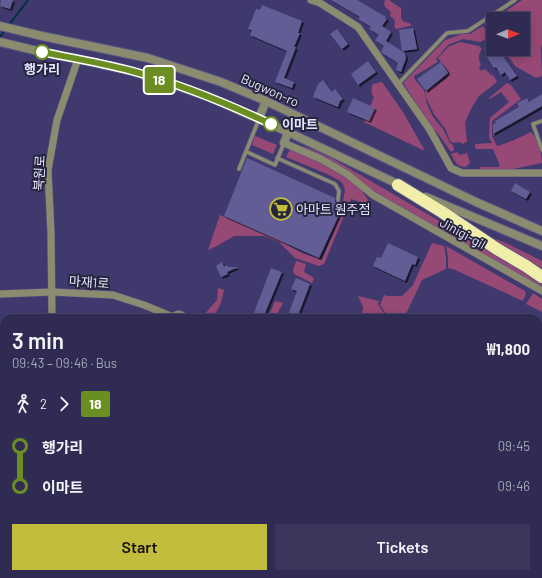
<!DOCTYPE html>
<html lang="en">
<head>
<meta charset="utf-8">
<style>
  :root { --surface:#2f2b52; --page:#3b375c; --text:#f1f3f6; --muted:#a7a7b8; --line:#4a4769; --accent:#c3bd3e }
  body { margin:0; font-family:Barlow,"Noto Sans KR",sans-serif; background:var(--page); color:var(--text); height:100vh; display:flex; flex-direction:column; font-size:15px; white-space:nowrap }
  * { box-sizing:border-box; margin:0 }
  p { font-size:13px; color:var(--muted) }
  .icon { flex:none; width:22px; height:22px; fill:none; stroke:currentColor; stroke-width:2; stroke-linecap:round; stroke-linejoin:round }
  .map { position:relative; flex:1; overflow:hidden }
  .drawer { position:absolute; left:0px; top:314px; width:542px; height:264px; display:flex; flex-direction:column; background:var(--surface); border-radius:12px 12px 0 0; box-shadow:0 2px 10px #0003,0 0 0 1px var(--line) }
  .drawer>* { flex:none }
  .badge { padding:0 8px; border-radius:3px; font-size:14px; line-height:26px }
  .needle { width:26px; rotate:89deg }
  .controls { position:absolute; left:486px; top:12px; display:grid; gap:8px }
  .controls a { display:grid; place-items:center; width:44px; height:44px; border-radius:0px; background:var(--surface); box-shadow:0 2px 10px #0003,0 0 0 1px var(--line); font-size:20px }
  .map>.badge { position:absolute; translate:-50% -50%; box-shadow:0 0 0 2px #fff }
  .legs { display:flex; align-items:center; gap:6px; height:44px; padding:0 12px; font-size:13px }
  .legs p { margin-inline-start:auto }
  .head { display:flex; align-items:center; justify-content:space-between; height:68px; padding:0 12px }
  h1 { font-size:22px; font-weight:600; line-height:30px }
  .primary-button { display:flex; gap:8px; margin-top:auto; padding:8px 12px }
  .primary-button a { flex:1; height:46px; border-radius:0px; background:var(--accent); color:#111; font-size:16px; font-weight:600; line-height:46px; text-align:center }
  .primary-button a+a { background:var(--page); color:var(--text) }
  ul { padding:0 12px; list-style:none }
  li { display:flex; align-items:center; gap:14px; height:40px; font-size:15px }
  li i { display:grid; place-items:center; width:6px; height:100%; margin:0 5px; background:currentColor }
  li i::after { content:''; width:10px; height:10px; margin:-5px; border:3px solid; border-radius:50%; background:var(--surface) }
  li p { margin-inline-start:auto }
  li:first-child i { background:linear-gradient(#0000 50%,currentColor 0) }
  li:last-child i { background:linear-gradient(currentColor 50%,#0000 0) }
  .map>svg:first-child { display:block }
  .green { fill:#974975 }
  .lines { fill:none; stroke-linecap:round; stroke-linejoin:round }
  .stream { stroke:#003142; stroke-width:2 }
  .building { fill:#625d95; filter:url(#shadow) }
  .service-casing { stroke:#5a5585; stroke-width:5 }
  .minor-casing { stroke:#5a5585; stroke-width:8 }
  .tertiary-casing { stroke:#5a5585; stroke-width:10 }
  .motorway-casing { stroke:#5a5585; stroke-width:14 }
  .service { stroke:#8b8b6f; stroke-width:3.5 }
  .minor { stroke:#8b8b6f; stroke-width:7 }
  .tertiary { stroke:#8b8b6f; stroke-width:8 }
  .motorway { stroke:#f0eea9; stroke-width:12 }
  .line-1-casing { stroke:#fff; stroke-width:9 }
  .line-1 { stroke:#6b8e23; stroke-width:6 }
  .stop-1-dot { fill:#fff; stroke:#6b8e23; stroke-width:2 }
  .labels { text-anchor:middle; stroke-width:4; stroke-linejoin:round; paint-order:stroke }
  .stop-label { font-size:13px; font-weight:bold; fill:#e5e5ff; stroke:#27253d }
  .street-label { font-size:13px; fill:#e5e5ff; stroke:#27253d }
  .poi-label { font-size:13px; fill:#e5e5ff; stroke:#27253d; text-anchor:start }
</style>
</head>
<body>
<div class="map">
<svg width="542" height="578" viewBox="0 0 542 578">
  <defs>
    <filter id="shadow"><feDropShadow dx="2" dy="2" stdDeviation="0" flood-color="#0009"/></filter>
  </defs>
  <rect width="100%" height="100%" fill="#3f396e"/>
  <!-- green -->
  <g class="green">
    <path d="M385 0H390C391 2 399 7 401 8V18L403 21 409 23 412 26H409L397 29 394 27 395 23 394 19 390 16 391 12 385 7 384 3Z"/>
    <path d="M522 0H542V44L541 48 542 76 536 78 515 66 503 49H523V19H494Z"/>
    <path d="M483 26 490 37 480 42 463 39 448 45 436 59 438 62 414 76 415 80 424 90 427 104 433 117 443 129 450 143 453 145 454 150 451 152 439 135 432 127 403 83 445 40 462 34H470Z"/>
    <path d="M460 42 479 46 482 49C478 55 478 59 481 65L479 67 481 71 485 69 491 75H493L497 82 479 96 472 107 465 122 467 141 463 144 460 142 453 143 450 141 446 130 434 114 426 98 425 92 446 79 450 73 438 58 448 47Z"/>
    <path d="M382 82 403 112 425 151 364 122 374 97C371 94 371 87 373 84Z"/>
    <path d="M507 83 511 85 521 99 492 121V136L497 146 512 141 531 132C538 139 542 153 542 163L503 171 481 170 480 167H498L500 166 493 149H476L475 147V144L492 143 489 137 490 118 509 102 501 92 490 99 489 98Z"/>
    <path d="M255 136 277 145 273 154 252 145Z"/>
    <path d="M302 145 333 159 508 261 542 282V288L376 194 349 173Z"/>
    <path d="M290 149C315 160 344 169 362 191 365 196 369 199 370 205L351 199 324 264 319 266 295 258 279 242 265 236H234L217 246 208 250 220 215 280 241 302 253 322 260 339 219 345 191 343 184 340 181 327 174 286 157Z"/>
    <path d="M457 152 460 155 467 153 470 163 466 167C457 167 455 162 451 154Z"/>
    <path d="M493 238 506 243 542 261V270L502 245Z"/>
    <path d="M432 243 444 246 446 257V269L422 280 405 316 408 318H389L380 305 384 295 388 296H402L413 285Z"/>
    <path d="M446 246 525 291 526 294 523 301 453 269 448 268V257Z"/>
    <path d="M296 261 306 264 304 272 314 278 312 283 294 274 293 270Z"/>
    <path d="M218 288 224 290C222 300 219 314 208 318 207 318 202 318 201 318L217 300Z"/>
    <path d="M533 293 542 299V312L526 304Z"/>
    <path d="M358 296 379 301 378 304 387 318H369L362 314 363 307Z"/>
    <path d="M275 301 283 303 275 318H268Z"/>
    <path d="M0 518 4 523V574H244V578H0Z"/>
    <path d="M290 574H377L373 578H287L288 577Z"/>
    <path d="M383 574H409L434 578H379Z"/>
  </g>
  <g class="lines">
    <!-- stream -->
    <g class="stream">
      <path d="M9 25 28 0"/>
      <path d="M0 37 5 30"/>
    </g>
  </g>
  <!-- building -->
  <g class="building">
    <path d="M1 0H13L10 9 0 6Z"/>
    <path d="M331 0H357L386 17 385 18 387 19 382 26 391 32 386 41 402 51 399 30 413 28 417 49 402 51 405 53 406 58 401 72 396 70 398 63 382 53 381 51 384 46 375 40 379 35 369 29 371 27 358 19 360 17Z"/>
    <path d="M262 5 302 21 298 33H300L294 47H296L284 78 294 82 292 88 275 82 287 51 250 35 252 30 248 29 256 9 260 10Z"/>
    <path d="M337 29 348 44 342 49 330 34Z"/>
    <path d="M493 42V49H498L517 76 510 80 505 72 501 75 496 67 494 68 487 57 489 56 484 48Z"/>
    <path d="M368 61 376 72 358 85 351 74Z"/>
    <path d="M441 62 448 73 426 91 417 79Z"/>
    <path d="M323 80 332 92 335 89 343 99 340 101 338 107 313 97 318 84Z"/>
    <path d="M542 94V106L493 134V124L496 123 495 121 519 107 517 103 527 98 529 102Z"/>
    <path d="M353 98 375 108 369 121 347 112Z"/>
    <path d="M247 158 335 198V202L339 203 334 213 339 215 319 258 224 216Z"/>
    <path d="M515 183 530 192 526 199 511 191Z"/>
    <path d="M388 243 418 257 415 265 412 264 405 281 373 266 377 257 381 258Z"/>
    <path d="M222 262 224 267 227 265 228 267H238L227 272 228 274 221 277 216 266Z"/>
    <path d="M271 268 282 272 263 318H252Z"/>
    <path d="M296 278 310 284 297 318H287L297 291 291 289Z"/>
  </g>
  <g class="lines">
    <!-- service casing -->
    <g class="service-casing">
      <g id="service">
        <path d="M398 84 447 33 468 31 515 0"/>
        <path d="M542 121 533 124 542 150"/>
        <path d="M247 152 275 165 284 143"/>
        <path d="M277 158 335 184 339 191 338 200"/>
        <path d="M239 169 259 119"/>
      </g>
    </g>
    <!-- minor casing -->
    <g class="minor-casing">
      <g id="minor">
        <path d="M311 0 320 3 358 27 430 130 451 168 462 173H542"/>
        <path d="M284 143 321 159 347 174 373 195 542 291"/>
        <path d="M0 294 52 292 113 295 144 305 173 317"/>
        <path d="M52 318 51 234 48 170 57 120 78 59"/>
        <path d="M173 318C176 313 181 313 185 318"/>
        <path d="M0 330H4"/>
        <path d="M0 419H4"/>
        <path d="M538 445 542 447"/>
        <path d="M0 497H4"/>
        <path d="M538 565V577"/>
      </g>
    </g>
    <!-- tertiary casing -->
    <g class="tertiary-casing">
      <g id="tertiary">
        <path d="M0 26 42 36 148 58 221 82 266 101 476 202 542 231"/>
        <path d="M0 42 42 52 87 61 132 71 207 96 288 132 402 186"/>
        <path d="M259 118 266 101"/>
        <path d="M284 143 288 132"/>
        <path d="M426 197 542 246"/>
      </g>
    </g>
    <!-- motorway casing -->
    <g class="motorway-casing">
      <path id="motorway" d="M398 185 442 212 497 249 526 266 542 277"/>
    </g>
    <!-- service -->
    <use href="#service" class="service"/>
    <!-- minor -->
    <use href="#minor" class="minor"/>
    <!-- tertiary -->
    <use href="#tertiary" class="tertiary"/>
    <!-- motorway -->
    <use href="#motorway" class="motorway"/>
  </g>
  <g class="lines">
    <!-- line-1 casing -->
    <g class="line-1-casing">
      <path id="line-1" d="M42 52C72 58 102 63 132 71 180 84 226 103 271 124"/>
    </g>
    <!-- line-1 -->
    <use href="#line-1" class="line-1"/>
  </g>
  <!-- icons -->
  <defs>
    <g id="supermarket-ring" transform="scale(1.15)"><circle r="9.5" fill="#27253d" stroke="#c3bd3e" stroke-width="1.5"/><path d="M-6-5.5h2.5l.6 2H6L4.5 2H-2.5L-4.4-4H-6ZM-1.5 3.2a1.3 1.3 0 1 0 .1 0ZM3 3.2a1.3 1.3 0 1 0 .1 0Z" fill="#c3bd3e"/></g>
  </defs>
  <g fill-rule="evenodd">
    <use href="#supermarket-ring" x="281" y="209"/>
  </g>
  <!-- markers -->
  <g class="stop-1-dot">
    <circle cx="42" cy="52" r="7"/>
    <circle cx="271" cy="124" r="7"/>
  </g>
  <g class="labels">
    <!-- stop labels -->
    <g class="stop-label">
      <text x="42" y="74">행가리</text>
      <text x="282" y="129" text-anchor="start">이마트</text>
    </g>
    <!-- street labels -->
    <g class="street-label">
      <text transform="translate(270 90) rotate(24)" y="5">Bugwon-ro</text>
      <text transform="translate(39 173) rotate(-87)" y="5">북원로</text>
      <text transform="translate(463 233) rotate(29)" y="5">Jinigi-gil</text>
      <text transform="translate(89 282) rotate(4)" y="5">마재1로</text>
    </g>
    <!-- poi labels -->
    <g class="poi-label">
      <text x="296" y="214">아마트 원주점</text>
    </g>
  </g>
</svg>
<div class="controls">
<a><svg class="needle" viewBox="-14 -14 28 28"><path d="M0-13l5 13h-10z" fill="#e53935"/><path d="M0 13l5-13h-10z" fill="#a7a7b8"/></svg></a>
</div>
<b class="badge" style="left:159px;top:80px;background:#6b8e23;color:#fff">18</b>
<section class="drawer">
<div class="head"><div><h1>3 min</h1><p>09:43 – 09:46 · Bus</p></div><b>₩1,800</b></div>
<div class="legs"><svg class="icon" aria-label="walk" viewBox="0 0 24 24"><circle cx="13" cy="4" r="2"/><path d="M13 8l-2 6 4 7M11 14l-3 7M7 12l3-4h3l4 4"/></svg>2<svg class="icon" aria-label="forward" viewBox="0 0 24 24"><path d="M9 5l7 7-7 7"/></svg><b class="badge" style="background:#6b8e23;color:#fff">18</b></div>
<ul>
<li><i style="color:#6b8e23"></i><b>행가리</b><p>09:45</p></li>
<li><i style="color:#6b8e23"></i><b>이마트</b><p>09:46</p></li>
</ul>
<div class="primary-button"><a>Start</a><a>Tickets</a></div>
</section>
</div>
</body>
</html>
